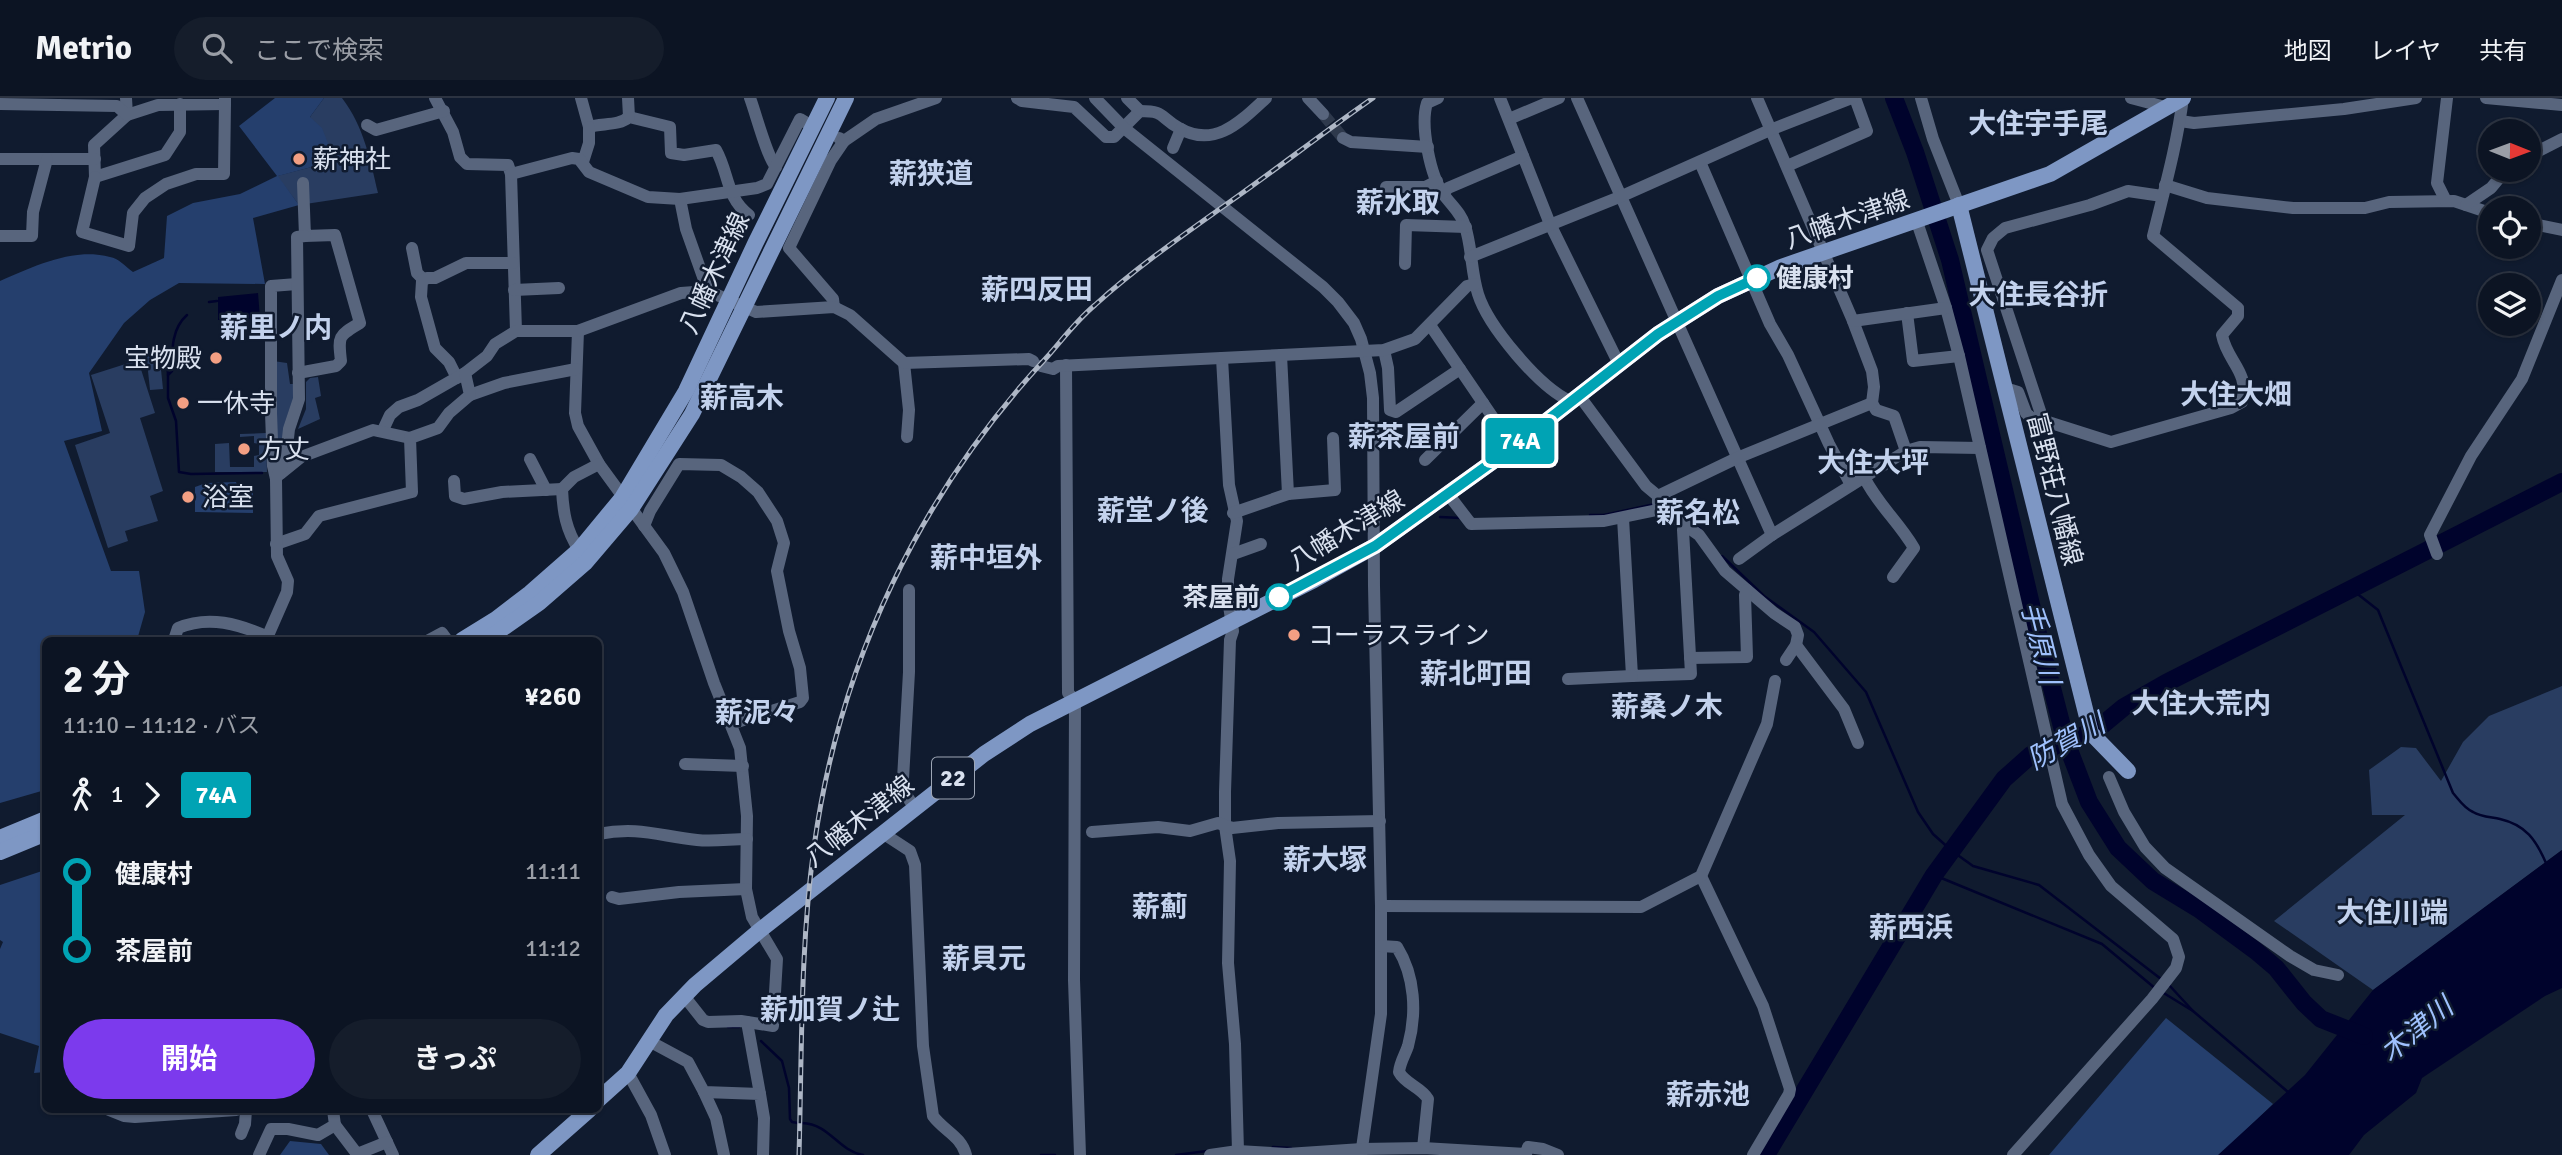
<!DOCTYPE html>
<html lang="ja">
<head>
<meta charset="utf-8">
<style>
  :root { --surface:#0c1423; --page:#151d2b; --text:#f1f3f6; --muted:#9a9ea6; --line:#2c3341; --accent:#7c3aed }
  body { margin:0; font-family:Signika,"Noto Sans JP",sans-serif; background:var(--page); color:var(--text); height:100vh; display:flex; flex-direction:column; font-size:26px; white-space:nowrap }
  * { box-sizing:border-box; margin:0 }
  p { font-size:23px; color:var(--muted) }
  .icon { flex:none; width:38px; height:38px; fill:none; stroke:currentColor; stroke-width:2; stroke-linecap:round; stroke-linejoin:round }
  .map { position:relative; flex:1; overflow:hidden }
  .side { position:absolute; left:42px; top:539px; width:560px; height:476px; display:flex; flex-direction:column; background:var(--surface); border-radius:10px; box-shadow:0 2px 5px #0004,0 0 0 2px var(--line) }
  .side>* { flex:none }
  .badge { padding:0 14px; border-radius:5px; font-size:24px; line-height:46px }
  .needle { width:46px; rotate:91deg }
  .fabs { position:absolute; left:2478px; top:21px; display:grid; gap:14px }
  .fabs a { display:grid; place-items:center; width:63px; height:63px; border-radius:50%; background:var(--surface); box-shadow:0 2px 5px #0004,0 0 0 2px var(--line); font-size:35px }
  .map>.badge { position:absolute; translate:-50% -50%; box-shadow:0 0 0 4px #fff }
  .legs { display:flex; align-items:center; gap:10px; height:77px; padding:0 21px; font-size:23px }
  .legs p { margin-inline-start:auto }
  .overview { display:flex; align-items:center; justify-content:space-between; height:119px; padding:0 21px }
  h1 { font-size:38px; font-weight:700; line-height:52px }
  .button { display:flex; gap:14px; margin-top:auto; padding:14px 21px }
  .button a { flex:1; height:80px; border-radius:42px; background:var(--accent); color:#fff; font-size:28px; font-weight:700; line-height:80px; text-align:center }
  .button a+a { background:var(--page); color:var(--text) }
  ul { padding:0 21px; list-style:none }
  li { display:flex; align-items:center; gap:24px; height:77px; font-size:26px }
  li i { display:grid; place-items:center; width:10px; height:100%; margin:0 9px; background:currentColor }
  li i::after { content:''; width:18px; height:18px; margin:-9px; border:5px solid; border-radius:50%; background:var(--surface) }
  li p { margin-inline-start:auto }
  li:first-child i { background:linear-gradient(#0000 50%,currentColor 0) }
  li:last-child i { background:linear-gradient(currentColor 50%,#0000 0) }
  header { display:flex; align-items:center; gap:42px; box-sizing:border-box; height:98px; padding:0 35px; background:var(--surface); border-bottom:2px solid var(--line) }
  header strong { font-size:33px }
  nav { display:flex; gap:38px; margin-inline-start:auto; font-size:24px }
  .search { width:490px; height:63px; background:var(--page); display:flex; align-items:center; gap:18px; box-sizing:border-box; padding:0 24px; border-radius:38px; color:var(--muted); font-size:26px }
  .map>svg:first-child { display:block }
  .green { fill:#293d61 }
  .forest { fill:#253f6d }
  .water { fill:#00032c }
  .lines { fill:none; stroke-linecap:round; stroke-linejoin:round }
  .stream { stroke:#00032c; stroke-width:2.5 }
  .river { stroke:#00032c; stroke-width:18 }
  .minor-tunnel { stroke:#2e394c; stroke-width:12; stroke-dasharray:12 6; stroke-linecap:butt }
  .minor { stroke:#58657d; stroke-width:12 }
  .major { stroke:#7e97c4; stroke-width:16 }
  .rail-casing { stroke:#adb6c5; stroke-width:5 }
  .rail { stroke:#101b2f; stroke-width:2.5; stroke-dasharray:8; stroke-linecap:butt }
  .line-1-casing { stroke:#fff; stroke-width:16 }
  .line-1 { stroke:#00a3b4; stroke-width:10 }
  .poi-dot { fill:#f39f83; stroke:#101b2f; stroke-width:2.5 }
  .stop-1-dot { fill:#fff; stroke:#00a3b4; stroke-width:3.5 }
  .labels { text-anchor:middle; stroke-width:5; stroke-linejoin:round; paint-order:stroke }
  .shield { fill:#101b2f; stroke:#9da6b5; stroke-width:2 }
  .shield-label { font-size:24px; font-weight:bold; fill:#d9e1ef }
  .poi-label { font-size:26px; fill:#d9e1ef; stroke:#101b2f; text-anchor:start }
  .street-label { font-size:26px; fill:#d9e1ef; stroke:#101b2f }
  .stop-label { font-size:26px; font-weight:bold; fill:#d9e1ef; stroke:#101b2f; text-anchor:start }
  .neighbourhood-label { font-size:28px; font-weight:bold; fill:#c3d2ed; stroke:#101b2f }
  .water-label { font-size:28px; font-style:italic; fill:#9fc1fd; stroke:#101b2f }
</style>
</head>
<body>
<header>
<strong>Metrio</strong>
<div class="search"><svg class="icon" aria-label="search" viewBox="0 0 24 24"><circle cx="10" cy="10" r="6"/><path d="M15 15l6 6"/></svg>ここで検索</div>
<nav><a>地図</a><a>レイヤ</a><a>共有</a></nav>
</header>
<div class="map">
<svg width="2562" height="1057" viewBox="0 0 2562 1057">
  <rect width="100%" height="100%" fill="#101b2f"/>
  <!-- green -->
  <g class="green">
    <path d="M324 0H342C364 29 370 61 378 95L299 107 277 78 323 66 310 19Z"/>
    <path d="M159 252 163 291 150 292 146 254Z"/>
    <path d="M138 262 155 315 140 320 163 393 150 398 158 423 125 433 128 443 108 450 75 347 110 335 91 277Z"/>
    <path d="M273 263 287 265 290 286H296V303L278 372Z"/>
    <path d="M318 279 321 298 315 300 320 321 298 331 306 311V284L310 280Z"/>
    <path d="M266 335 267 374H215V346L229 345 230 369H254V358L259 357V346L254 345V338L240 339V336Z"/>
    <path d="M2562 588V752L2373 892 2274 823 2405 717H2372L2369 672 2401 649 2416 650 2441 683 2463 644 2489 618Z"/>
  </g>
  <!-- forest -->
  <g class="forest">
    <path d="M275 0H324L310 19 322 30 333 58 323 66 278 78 299 107 253 120 265 186 179 185 150 202 124 225 89 275 102 333 64 343 111 473H139L145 514 137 542H46L45 692 0 705V183C33 169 73 149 110 159 118 160 126 169 133 174L164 160 167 118 193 105 240 96 277 78 239 28Z"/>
    <path d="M236 384 238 390H253V415L195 414V389L206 385Z"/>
    <path d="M45 772V850L40 852 45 885V974L34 975 39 948 0 935V851L3 844 0 842V787Z"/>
    <path d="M2166 920 2273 1006 2220 1057H2049Z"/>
    <path d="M290 1043 321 1046 329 1057H280Z"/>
  </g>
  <!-- water -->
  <g class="water">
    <path d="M258 195 260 220 218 222V199Z"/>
    <path d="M2562 752V890L2545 898 2422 980 2416 995 2364 1037 2349 1057H2218L2305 977 2373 892Z"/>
  </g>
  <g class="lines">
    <!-- stream -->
    <g class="stream">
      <path d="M209 204 217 203"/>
      <path d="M187 217C171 231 172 253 172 273L168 277V300L176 323 179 374 191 376 262 375"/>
      <path d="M167 253 168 277"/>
      <path d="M1662 407 1679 414 1700 431"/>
      <path d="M1590 417H1604L1655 406"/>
      <path d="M1440 419 1461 420"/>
      <path d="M1722 458 1764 498 1814 534 1866 594 1918 714 1933 736 1952 753 1973 768 2039 787 2161 881"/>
      <path d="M2350 490 2378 512 2453 695C2459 702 2464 710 2473 714 2481 719 2491 719 2500 721 2526 727 2536 742 2546 765"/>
      <path d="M1934 777 2102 846 2156 891"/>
      <path d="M2169 887 2193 913"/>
      <path d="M2162 894 2193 913 2288 994"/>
      <path d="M728 929H739"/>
      <path d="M761 943 782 963 789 990 790 1021 792 1024 798 1025"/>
      <path d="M802 1025C830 1026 837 1052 863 1057"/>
      <path d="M1273 1049 1291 1050"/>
      <path d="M1041 1057H1055"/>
      <path d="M1176 1057 1207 1053"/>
    </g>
    <!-- river -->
    <g class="river">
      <path d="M1894 0 1915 54 1950 162 2037 532 2066 644 2089 704 2118 750 2153 783 2199 811 2256 853 2276 870 2304 905 2321 921 2364 938"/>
      <path d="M1766 1057 1934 777 2004 681 2031 657 2095 633 2124 609 2166 585 2562 384"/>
    </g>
    <!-- minor-tunnel -->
    <path class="minor-tunnel" d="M1323 16 1343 40"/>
    <!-- minor -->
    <g class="minor">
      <path d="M126 0 127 17 94 47 95 79 165 57 180 34V6"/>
      <path d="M435 0 453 34 460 59 467 66 508 67 511 76 516 233"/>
      <path d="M581 0 589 29C602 25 619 28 629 19L670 29 671 55 684 57 716 52C729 75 726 100 749 117"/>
      <path d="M628 0 629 19"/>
      <path d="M750 0C756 16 767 59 776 69"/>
      <path d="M1017 0 1022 3 1074 9 1106 39H1114L1140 13C1166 13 1159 19 1179 30 1215 51 1241 23 1266 0"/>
      <path d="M1095 0 1124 30 1323 189 1338 204 1354 225 1361 241 1370 275 1373 300 1374 488 1381 808V916L1361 1057"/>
      <path d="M1127 0 1140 13"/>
      <path d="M1308 0 1323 16"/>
      <path d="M1438 0 1427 5C1420 27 1430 78 1444 97 1452 108 1461 115 1465 128 1472 149 1471 174 1478 196 1488 228 1539 289 1570 303"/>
      <path d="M1500 0 1550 126 1619 266"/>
      <path d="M1577 0 1772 437"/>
      <path d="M1757 0 1853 223 1872 273 1874 289 1872 305 1876 312 1894 318 1906 353"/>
      <path d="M1921 0 1933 41 1959 107"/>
      <path d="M2131 0 2165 9"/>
      <path d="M2486 0 2562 7"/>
      <path d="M0 6 117 8 127 17 158 7 225 6V0"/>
      <path d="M1509 21 1559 0"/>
      <path d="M2180 23 2194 25 2344 11 2416 0"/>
      <path d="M367 27 376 32 444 13"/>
      <path d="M839 40 844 43 876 21 936 0"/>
      <path d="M1343 40 1351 44 1428 49"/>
      <path d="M1173 50 1181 31"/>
      <path d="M2529 58 2562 41"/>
      <path d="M0 61H95"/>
      <path d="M583 64 589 45V29"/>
      <path d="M1700 64 1770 226 1788 257 1829 346 1851 387"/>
      <path d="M1787 68 1867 33 1855 0"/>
      <path d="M511 76 572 60 579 61 589 74 648 99 680 101 757 90 767 86 800 21 805 24"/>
      <path d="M95 79 82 134 129 148 133 115 145 100 166 86 196 76H224L225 6"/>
      <path d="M2165 87 2207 100 2293 110H2365L2389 104 2454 103 2490 115"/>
      <path d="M1386 89H1425L1437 83"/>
      <path d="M1443 96 1448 90 1523 58"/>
      <path d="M2162 98 2128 93 2090 107 2005 130 1993 140 1987 152 2042 319 2045 323 2111 344 2231 310 2242 304C2250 273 2227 264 2222 237L2238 218V210L2153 138C2164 93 2177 47 2183 0"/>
      <path d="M680 101 686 131 708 193"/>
      <path d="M2446 103 2437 85 2447 0"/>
      <path d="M2466 107 2491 90 2506 72"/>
      <path d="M1917 124 1946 210 1959 258 2062 706 2089 757 2111 788 2173 841 2179 859 2176 870 2152 901 2013 1057"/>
      <path d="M2529 125 2562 132"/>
      <path d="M0 138H32L33 114 47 61"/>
      <path d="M412 150 417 175 423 181"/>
      <path d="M1470 159 1622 98 1770 32 1852 0"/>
      <path d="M1405 166 1406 127 1466 129"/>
      <path d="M514 192 559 190"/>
      <path d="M834 209 833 201 789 150 831 62 844 43"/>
      <path d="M1907 215 1913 263 1959 258"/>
      <path d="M1853 223 1946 210"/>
      <path d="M1430 227 1513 349"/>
      <path d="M578 233 575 315 578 328 599 366 664 455 683 494 714 585 740 650 747 718 746 791 752 819 777 861 773 928 741 923 708 924 703 922 684 898"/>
      <path d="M1384 252 1388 270 1390 312 1396 314 1460 271"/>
      <path d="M1281 257 1288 396"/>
      <path d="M1222 260 1229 387 1237 423 1228 481V502L1233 533 1230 542 1225 694V728L1230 763 1228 865 1235 946 1238 1053"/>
      <path d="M904 265 909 312 907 339"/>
      <path d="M1066 267 1068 595 1075 602 1074 882 1080 1057"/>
      <path d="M1041 268 1053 271 1058 268 1384 252 1415 241 1467 188 1475 186"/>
      <path d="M298 275 336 268 341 263C338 238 338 238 360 225L335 137 305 138 303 85"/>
      <path d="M457 280 449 264 435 250 421 199 422 183 427 180H435L466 165H513"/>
      <path d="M2005 290 2018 294 2026 315 2031 320 2042 319"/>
      <path d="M1578 296 1646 388 1658 398V405"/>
      <path d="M470 297 504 285 576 271"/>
      <path d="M383 332 390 317 399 309 418 302 465 275 487 258 495 246 516 233H578L681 195 708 193 756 214 834 209 850 217 904 265 1029 261 1033 263"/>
      <path d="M530 361 546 392"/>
      <path d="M1425 362 1483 305"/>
      <path d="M280 376 301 359 373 332 410 340"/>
      <path d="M1864 379C1878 407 1898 423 1914 450L1893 479"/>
      <path d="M276 381 273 368 271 315V188L297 186"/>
      <path d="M454 383 455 398 464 401 502 394 562 391"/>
      <path d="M1448 396 1471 426 1604 423 1657 412 1669 416 1699 437 1725 473 1774 515 1795 529 1798 537 1796 547 1786 562"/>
      <path d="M1658 398 1737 360 1872 305"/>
      <path d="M1233 415 1288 396 1335 392 1333 340"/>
      <path d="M1623 420 1632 578 1691 576 1683 432 1685 425"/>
      <path d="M644 428 650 413 679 366 721 367 741 379 758 394 777 423 784 445 777 473 789 533 800 570 803 600 800 604 731 626"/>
      <path d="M276 446 305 436 319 418 412 394 410 340 438 330 449 315 470 297 465 275"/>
      <path d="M579 452C566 432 563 414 562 391L574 379 599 366"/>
      <path d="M1233 456 1261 446"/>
      <path d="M2437 456 2430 437 2471 358 2522 281 2562 182"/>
      <path d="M1739 461 1772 437 1906 353 1920 349 1980 350"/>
      <path d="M909 492V574L903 681 906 697 915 710"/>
      <path d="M174 542 178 530C209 517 239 526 268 539"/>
      <path d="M266 542 287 494 288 483 277 458 276 381 286 358 289 331 299 301 297 139 305 138"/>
      <path d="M429 542 442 535 447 542"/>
      <path d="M1796 547 1844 611 1858 645"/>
      <path d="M1690 560 1747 559 1745 497 1747 492"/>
      <path d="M1568 581 1632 578"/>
      <path d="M685 666 743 668"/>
      <path d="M2109 679 2124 714 2145 749 2165 770 2290 858 2314 872 2338 877"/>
      <path d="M1092 734 1158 729 1190 733 1218 725 1232 730 1278 725 1380 723"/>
      <path d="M598 736C639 728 659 738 697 742 713 744 731 741 747 741"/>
      <path d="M884 736 910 753 915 767 923 948 933 1018C944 1033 961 1038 966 1057"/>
      <path d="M1701 778 1763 908 1790 991 1789 996 1753 1057"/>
      <path d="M612 799 619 801 679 794 746 791"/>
      <path d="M1381 808 1641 809 1701 778 1767 626 1775 583"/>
      <path d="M1381 848 1397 849C1415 878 1417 915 1408 948 1405 957 1400 964 1399 974 1405 986 1421 989 1428 1001L1423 1050"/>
      <path d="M747 924 760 996"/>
      <path d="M649 943 688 964 704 994 760 996 764 1020 763 1057"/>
      <path d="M628 975 651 1017 665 1057"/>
      <path d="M704 994 716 1020 724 1057"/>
      <path d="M109 1012 124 1018 135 1019 236 1012"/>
      <path d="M372 1012 393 1057"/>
      <path d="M335 1027 357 1056 387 1044"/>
      <path d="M241 1036 245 1026 246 1012"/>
      <path d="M259 1057 271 1031H288L318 1037 335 1027 333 1012"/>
      <path d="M1210 1057 1238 1053 1287 1056 1362 1051 1423 1050 1526 1056 1528 1049 1543 1051 1558 1057"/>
    </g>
    <!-- major -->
    <g class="major">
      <path d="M1959 107 2091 635 2128 673"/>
      <path d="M462 542 496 521 530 495 579 452 622 400 686 293 755 146 827 0"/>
      <path d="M486 542 539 505 585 465 631 411 692 316 846 0"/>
      <path d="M0 740 46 721"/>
      <path d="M0 754 46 735"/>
      <path d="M598 1002 628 975 666 917 695 887 759 833 984 656 1030 626 1314 482 1375 448 1513 349 1658 236 1718 198 1781 169 2050 76 2183 0"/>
      <path d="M538 1057 589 1012"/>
    </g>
    <!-- rail casing -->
    <g class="rail-casing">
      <path id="rail" d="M799 1057C802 955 800 851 814 749 839 565 920 395 1047 259 1062 242 1077 222 1095 207 1139 167 1189 133 1238 98 1283 66 1327 32 1373 0"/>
    </g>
    <!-- rail -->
    <use href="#rail" class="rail"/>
  </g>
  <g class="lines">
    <!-- line-1 casing -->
    <g class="line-1-casing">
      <path id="line-1" d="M1279 499 1375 448 1513 349 1658 236 1718 198 1757 180"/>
    </g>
    <!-- line-1 -->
    <use href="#line-1" class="line-1"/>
  </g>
  <!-- markers -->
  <g class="poi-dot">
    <circle cx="299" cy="61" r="7"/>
    <circle cx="216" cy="260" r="7"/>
    <circle cx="183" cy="305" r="7"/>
    <circle cx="244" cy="351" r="7"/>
    <circle cx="188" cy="399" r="7"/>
    <circle cx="1294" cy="537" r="7"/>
  </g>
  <g class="stop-1-dot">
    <circle cx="1757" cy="180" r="12"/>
    <circle cx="1279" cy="499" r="12"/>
  </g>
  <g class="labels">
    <!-- shield labels -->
    <rect class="shield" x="932" y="659.5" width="42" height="41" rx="5"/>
    <g class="shield-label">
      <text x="953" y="688">22</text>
    </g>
    <!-- poi labels -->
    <g class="poi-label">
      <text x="313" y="70">薪神社</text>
      <text x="202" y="269" text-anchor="end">宝物殿</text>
      <text x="197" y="314">一休寺</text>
      <text x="258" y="360">方丈</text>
      <text x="202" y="408">浴室</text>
      <text x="1308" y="546">コーラスライン</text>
    </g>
    <!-- street labels -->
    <g class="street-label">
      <text transform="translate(1847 121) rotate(-19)" y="9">八幡木津線</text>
      <text transform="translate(714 175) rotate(-65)" y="9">八幡木津線</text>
      <text transform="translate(2055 391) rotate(76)" y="9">富野荘八幡線</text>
      <text transform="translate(1346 432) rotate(-31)" y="9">八幡木津線</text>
      <text transform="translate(859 723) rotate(-38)" y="9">八幡木津線</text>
    </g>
    <!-- stop labels -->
    <g class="stop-label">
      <text x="1776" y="189">健康村</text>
      <text x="1260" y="508" text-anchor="end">茶屋前</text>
    </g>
    <!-- neighbourhood labels -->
    <g class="neighbourhood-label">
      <text x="2038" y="35">大住宇手尾</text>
      <text x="931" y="85">薪狭道</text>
      <text x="1398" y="114">薪水取</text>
      <text x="1037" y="201">薪四反田</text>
      <text x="2038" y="206">大住長谷折</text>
      <text x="276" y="239">薪里ノ内</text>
      <text x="2236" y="306">大住大畑</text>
      <text x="742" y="309">薪高木</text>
      <text x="1404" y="348">薪茶屋前</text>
      <text x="1873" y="374">大住大坪</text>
      <text x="1153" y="422">薪堂ノ後</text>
      <text x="1698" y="424">薪名松</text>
      <text x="986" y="469">薪中垣外</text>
      <text x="1476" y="585">薪北町田</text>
      <text x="2201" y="615">大住大荒内</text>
      <text x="1667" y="618">薪桑ノ木</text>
      <text x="757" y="624">薪泥々</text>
      <text x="1325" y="771">薪大塚</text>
      <text x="1160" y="818">薪薊</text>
      <text x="2392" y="824">大住川端</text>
      <text x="1911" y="839">薪西浜</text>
      <text x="984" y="870">薪貝元</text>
      <text x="830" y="921">薪加賀ノ辻</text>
      <text x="1708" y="1006">薪赤池</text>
    </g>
    <!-- water labels -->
    <g class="water-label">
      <text transform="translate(2041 545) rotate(76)" y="10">手原川</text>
      <text transform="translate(2066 643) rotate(-29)" y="10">防賀川</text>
      <text transform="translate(2416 931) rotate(-39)" y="10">木津川</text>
    </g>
  </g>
</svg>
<div class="fabs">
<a><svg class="needle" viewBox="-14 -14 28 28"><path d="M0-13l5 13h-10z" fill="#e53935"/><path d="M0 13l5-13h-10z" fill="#9a9ea6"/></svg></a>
<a><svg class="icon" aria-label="locate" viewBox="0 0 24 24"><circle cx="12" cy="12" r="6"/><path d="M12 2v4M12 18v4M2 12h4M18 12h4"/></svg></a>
<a><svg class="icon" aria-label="layers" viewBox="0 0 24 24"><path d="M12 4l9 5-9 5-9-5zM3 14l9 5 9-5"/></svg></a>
</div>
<b class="badge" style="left:1520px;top:343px;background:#00a3b4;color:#fff">74A</b>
<section class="side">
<div class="overview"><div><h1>2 分</h1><p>11:10 – 11:12 · バス</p></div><b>¥260</b></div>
<div class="legs"><svg class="icon" aria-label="walk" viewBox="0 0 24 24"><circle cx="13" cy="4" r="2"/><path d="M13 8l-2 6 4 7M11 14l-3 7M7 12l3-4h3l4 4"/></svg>1<svg class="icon" aria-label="forward" viewBox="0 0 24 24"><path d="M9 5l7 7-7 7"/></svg><b class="badge" style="background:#00a3b4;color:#fff">74A</b></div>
<ul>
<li><i style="color:#00a3b4"></i><b>健康村</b><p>11:11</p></li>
<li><i style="color:#00a3b4"></i><b>茶屋前</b><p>11:12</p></li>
</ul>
<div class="button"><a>開始</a><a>きっぷ</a></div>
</section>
</div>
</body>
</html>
